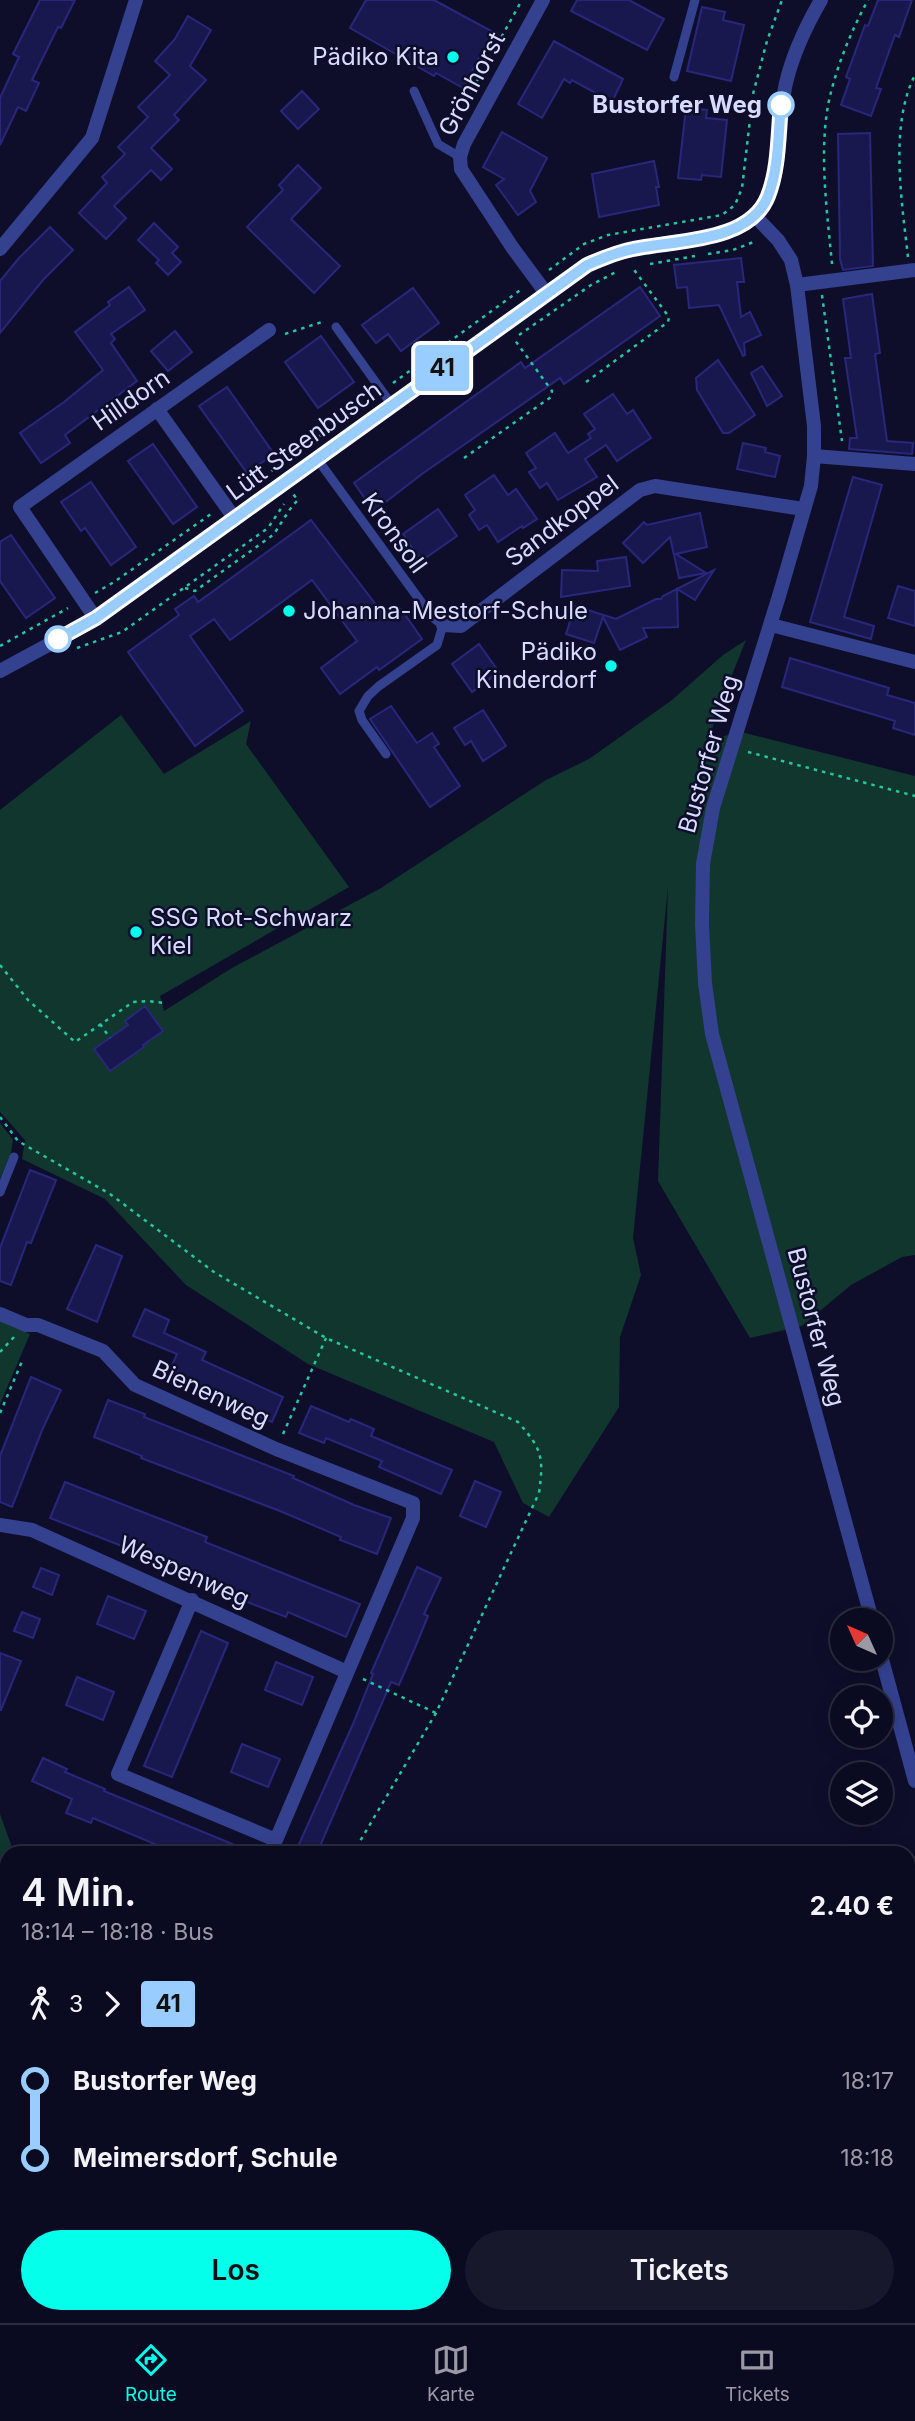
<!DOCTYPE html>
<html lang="de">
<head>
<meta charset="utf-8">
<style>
  :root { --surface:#0a0a20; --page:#18182d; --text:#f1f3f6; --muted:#999aa5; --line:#2a2b3e; --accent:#04ffeb }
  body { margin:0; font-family:Inter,sans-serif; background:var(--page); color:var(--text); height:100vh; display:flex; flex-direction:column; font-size:26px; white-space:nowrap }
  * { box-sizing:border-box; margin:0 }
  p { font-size:23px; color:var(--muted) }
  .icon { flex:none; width:38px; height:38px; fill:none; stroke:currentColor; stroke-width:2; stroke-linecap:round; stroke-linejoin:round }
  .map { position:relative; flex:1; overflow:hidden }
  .sheet { position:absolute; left:0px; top:1846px; width:915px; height:478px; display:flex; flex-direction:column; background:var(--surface); border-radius:21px 21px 0 0; box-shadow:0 4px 18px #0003,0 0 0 2px var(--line) }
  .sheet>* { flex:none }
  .badge { padding:0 14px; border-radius:5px; font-size:24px; line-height:46px }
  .needle { width:46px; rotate:315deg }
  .controls { position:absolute; left:830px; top:1608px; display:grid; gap:14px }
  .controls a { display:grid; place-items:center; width:63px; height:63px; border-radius:50%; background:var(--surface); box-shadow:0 4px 18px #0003,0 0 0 2px var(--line); font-size:35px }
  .map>.badge { position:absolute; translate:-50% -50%; box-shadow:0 0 0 4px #fff }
  .legs { display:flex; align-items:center; gap:10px; height:77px; padding:0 21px; font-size:23px }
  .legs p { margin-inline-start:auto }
  .head { display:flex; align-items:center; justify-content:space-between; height:119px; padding:0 21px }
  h1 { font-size:38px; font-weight:600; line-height:52px }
  .action { display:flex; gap:14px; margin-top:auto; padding:14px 21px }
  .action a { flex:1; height:80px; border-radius:42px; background:var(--accent); color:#111; font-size:28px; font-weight:600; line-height:80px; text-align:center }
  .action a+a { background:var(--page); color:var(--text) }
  ul { padding:0 21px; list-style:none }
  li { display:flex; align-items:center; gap:24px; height:77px; font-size:26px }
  li i { display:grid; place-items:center; width:10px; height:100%; margin:0 9px; background:currentColor }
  li i::after { content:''; width:18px; height:18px; margin:-9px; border:5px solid; border-radius:50%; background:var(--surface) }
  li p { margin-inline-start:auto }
  li:first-child i { background:linear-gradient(#0000 50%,currentColor 0) }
  li:last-child i { background:linear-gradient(currentColor 50%,#0000 0) }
  .menu { display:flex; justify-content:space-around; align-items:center; height:98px; border-top:2px solid var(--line); background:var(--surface); font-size:19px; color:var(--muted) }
  .menu a { display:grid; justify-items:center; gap:4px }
  .menu .active { color:var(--accent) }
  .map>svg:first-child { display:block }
  .green { fill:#10362e }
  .building { fill:#19184e; stroke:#29277c; stroke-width:2 }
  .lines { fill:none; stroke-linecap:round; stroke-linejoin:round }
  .path { stroke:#23c8a0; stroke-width:2.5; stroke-dasharray:3.5 5; stroke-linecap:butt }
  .service { stroke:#34418f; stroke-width:9 }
  .minor { stroke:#34418f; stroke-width:14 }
  .tertiary { stroke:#34418f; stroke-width:14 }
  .line-1-casing { stroke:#fff; stroke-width:16 }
  .line-1 { stroke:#9cf; stroke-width:10 }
  .poi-dot { fill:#04ffeb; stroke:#0e0e2b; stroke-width:2.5 }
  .stop-1-dot { fill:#fff; stroke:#9cf; stroke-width:3.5 }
  .labels { text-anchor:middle; stroke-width:5; stroke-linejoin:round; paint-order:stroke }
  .poi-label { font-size:24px; fill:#d8daff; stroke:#0e0e2b; text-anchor:end }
  .street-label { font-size:24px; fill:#d8daff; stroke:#0e0e2b }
  .stop-label { font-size:24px; font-weight:bold; fill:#d8daff; stroke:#0e0e2b; text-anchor:end }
</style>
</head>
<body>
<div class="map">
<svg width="915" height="2323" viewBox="0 0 915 2323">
  <rect width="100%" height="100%" fill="#0e0e2b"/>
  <!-- green -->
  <g class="green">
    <path d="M746 640 717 712 708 743 737 731 915 776V1255L902 1257 851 1285 802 1326 750 1338 658 1181 668 887 633 1238 641 1275 620 1337 619 1407 549 1517 523 1503 494 1442 308 1364 186 1285 105 1199 22 1159 25 1140 0 1112V810L121 715 164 774 251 721 246 744 349 887 160 996 164 1011 232 968 381 888 546 780 589 759 672 700 723 655Z"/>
    <path d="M0 1123 13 1140 11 1153 0 1179Z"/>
    <path d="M0 1321 30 1334 0 1404Z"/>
    <path d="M0 1814 14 1853H7V1888L0 1870Z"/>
    <path d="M915 2253V2323H797L808 2317H908V2258Z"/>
  </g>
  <!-- building -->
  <g class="building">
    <path d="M40 0H75L61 28 58 27 32 80 39 83 26 111 18 107 0 145V98L19 57 13 54Z"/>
    <path d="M366 0H434L493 32 463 88 436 73 434 76 350 28Z"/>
    <path d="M577 0H629L664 19 647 50 571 11Z"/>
    <path d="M878 0H912L899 37 895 35 876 88 881 89 871 116 841 105 850 79 846 77 865 25 868 26Z"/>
    <path d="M702 7 725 12 723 20 744 25 731 81 687 71Z"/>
    <path d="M188 16 211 30 190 66 206 80 174 115 179 120 151 148 172 169 161 180 151 170 114 206 126 218 106 239 79 213 107 183 102 177 125 154 118 147 148 117 138 107 170 75 155 61 175 39Z"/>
    <path d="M554 41 623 79 612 102 572 80 570 83 564 79 542 118 518 104Z"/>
    <path d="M302 91 319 109 298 129 281 111Z"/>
    <path d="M686 108 707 110 706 118 727 120 721 177 702 175 701 180 678 178Z"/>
    <path d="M502 132 547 158 530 191 536 202 518 215 496 185 504 179 483 167Z"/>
    <path d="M870 133 873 266 843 270 840 259 838 134Z"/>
    <path d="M654 161 659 187H656L659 205 599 217 592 174Z"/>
    <path d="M298 165 321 188 291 219 340 266 314 293 247 227 283 190 279 185Z"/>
    <path d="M154 223 178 247 172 253 181 262 168 275 156 263 159 260 138 240Z"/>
    <path d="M50 227 73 250 43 280 0 333V281L19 258Z"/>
    <path d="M741 258 744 282H737L741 317 750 312 761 335 744 343 745 355 743 356 719 305 689 308 687 287 677 288 674 265Z"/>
    <path d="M129 287 145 310 111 334 115 339 111 343 137 381 65 435 70 443 41 463 20 433 64 402 103 370 75 332 110 305 108 302Z"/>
    <path d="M640 287 660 316 564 384 560 378 422 474 374 511 354 483 521 362 525 368Z"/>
    <path d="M413 288 439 323 401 351 388 334 376 343 362 325Z"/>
    <path d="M872 294 880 353 875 354 887 441 913 443 912 454 849 449 850 438H857L845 358H851L843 299Z"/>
    <path d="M175 331 192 352 168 371 151 351Z"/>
    <path d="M321 336 354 382 318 408 285 362Z"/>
    <path d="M718 360 755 415 729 433H723L697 390 696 378Z"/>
    <path d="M762 366 782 396 767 406 751 373Z"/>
    <path d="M227 387 274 454 247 473 199 406Z"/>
    <path d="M613 394 627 414 633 410 651 438 617 461 606 445 585 459 597 477 558 500 547 483 540 488 529 472 536 468 526 453 555 433 568 453 591 438 588 434 595 429 584 414Z"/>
    <path d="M743 443 766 448 765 452 780 456 775 477 737 469Z"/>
    <path d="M153 444 197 507 173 524 128 461Z"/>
    <path d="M494 475 508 495 516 489 537 519 523 528 522 526 498 542 487 525 479 530 469 515 475 510 465 495Z"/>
    <path d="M853 477 882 485 844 617 874 626 871 639 810 622Z"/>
    <path d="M91 482 136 547 111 565 85 528 81 531 61 502Z"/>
    <path d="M438 509 457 536 421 561 403 534Z"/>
    <path d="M700 513 707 547 676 554 706 573 679 578 670 537 643 563 623 543 644 522 647 525Z"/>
    <path d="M311 520 387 619 401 609 422 639 379 670 377 667 340 694 321 668 357 641 312 580 230 640 214 619 190 636 243 711 195 746 128 652 179 615 175 609 194 596 198 602Z"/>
    <path d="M11 535 55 598 26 618 0 581V542Z"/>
    <path d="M626 557 630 586 561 597 562 570 598 571 597 561Z"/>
    <path d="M714 570 695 600 677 589 678 627 643 628 647 637 620 650 603 617 594 643 566 634 575 606 616 619 656 599H661L663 596Z"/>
    <path d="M898 586 915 591V626L888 618Z"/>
    <path d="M479 644 499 672 472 692 452 664Z"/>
    <path d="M790 658 889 688 887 695 915 703V735L893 728 895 721 782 687Z"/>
    <path d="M391 706 417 743 432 733 439 744 434 747 460 786 430 807 370 719Z"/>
    <path d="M483 710 506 746 483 761 471 741 465 745 454 728Z"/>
    <path d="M145 1006 163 1031 143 1045 144 1047 110 1071 94 1049 128 1025 125 1021Z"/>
    <path d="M30 1170 56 1180 31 1243 27 1242 11 1285 0 1281V1248Z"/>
    <path d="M96 1245 122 1256 97 1322 67 1309Z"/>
    <path d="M145 1309 169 1320 164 1333 206 1352 202 1360 283 1397 272 1422 207 1394 209 1390 169 1372 177 1354 133 1336Z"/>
    <path d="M31 1377 61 1390 43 1428 12 1507 0 1502V1456Z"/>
    <path d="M108 1400 145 1414 144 1417 294 1476 293 1478 354 1505 391 1518 377 1554 340 1540 341 1537 280 1511 141 1458 142 1456 94 1437Z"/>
    <path d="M311 1406 349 1422 351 1419 374 1429 371 1436 452 1470 441 1494 379 1467 382 1461 326 1438 324 1443 299 1433Z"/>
    <path d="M475 1481 501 1492 486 1527 460 1516Z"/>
    <path d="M65 1482 207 1537 205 1542 360 1604 346 1637 288 1612 286 1617 250 1603 198 1581 199 1576 50 1518Z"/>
    <path d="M417 1567 441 1578 424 1614 428 1616 417 1643 399 1685 391 1682 317 1853H295L353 1724 373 1674 371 1673Z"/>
    <path d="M41 1568 59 1575 52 1595 33 1587Z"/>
    <path d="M108 1596 146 1611 134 1639 97 1624Z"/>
    <path d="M22 1612 40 1619 33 1638 14 1631Z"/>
    <path d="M201 1631 228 1643 172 1777 144 1766Z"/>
    <path d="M0 1653 21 1661 1 1710H0Z"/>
    <path d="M276 1662 313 1677 302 1705 265 1690Z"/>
    <path d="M77 1677 114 1692 103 1720 66 1705Z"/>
    <path d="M242 1744 280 1759 268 1787 231 1772Z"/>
    <path d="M43 1758 67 1769 65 1772 105 1789 104 1791 254 1853H176L93 1818 91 1823 66 1813 72 1799 32 1781Z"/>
  </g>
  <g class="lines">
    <!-- path -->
    <g class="path">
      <path d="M454 127 458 115 522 0"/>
      <path d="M708 254 733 250 756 241"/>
      <path d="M908 257C902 203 889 125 915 75"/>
      <path d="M650 264 695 256"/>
      <path d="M832 264C827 211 818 147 830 96 838 63 852 29 868 0"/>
      <path d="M549 270 584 244 608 235 722 215 735 205 742 188 753 94 767 41 782 0"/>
      <path d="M822 295 842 441"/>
      <path d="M285 334 325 321"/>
      <path d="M519 335 591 285 616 272"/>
      <path d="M586 382 668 322 669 317 632 267"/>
      <path d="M393 383 523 288"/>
      <path d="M464 458 551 397 552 391 514 339"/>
      <path d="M237 496 370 399"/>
      <path d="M185 588 195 591 273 535C282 523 287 511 298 500L293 494"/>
      <path d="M95 593 114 582 211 514"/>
      <path d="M0 646 68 608"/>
      <path d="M77 648 122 632 268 528 284 504"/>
      <path d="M748 752 915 796"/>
      <path d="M0 965 28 1000 75 1042 133 1002 148 1001 164 1003"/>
      <path d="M100 1024 110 1038"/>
      <path d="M0 1117 18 1141 110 1194 214 1272 326 1338 518 1422C542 1449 544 1457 539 1493L436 1713 353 1853"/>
      <path d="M0 1352 14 1337"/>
      <path d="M0 1413 23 1359"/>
      <path d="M283 1434 326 1338"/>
      <path d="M363 1679 436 1713"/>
    </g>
    <!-- service -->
    <g class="service">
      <path d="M674 77 695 0"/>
      <path d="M414 91 438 144 460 157"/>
      <path d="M336 327 392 405"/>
      <path d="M318 460 432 617 443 625 437 645 379 686 368 696 359 711 362 720 386 754"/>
      <path d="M0 1192 14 1157"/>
    </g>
    <!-- minor -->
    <g class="minor">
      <path d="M543 0 464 144 460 157 461 169 512 247 546 293"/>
      <path d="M754 215 778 240 791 260 797 285 814 426V456L811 486 779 596 713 808 703 864 702 924 705 983 712 1034 872 1620"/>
      <path d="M0 249 92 138 136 0"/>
      <path d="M797 285 915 270"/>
      <path d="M157 409 235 519"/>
      <path d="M814 456 915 464"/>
      <path d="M96 619 20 507 269 330"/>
      <path d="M443 625 461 626 640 490 655 486 803 509"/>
      <path d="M771 625 915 662"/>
      <path d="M0 1314 26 1325H38L103 1351 135 1385 276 1449 413 1503V1518L276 1840 118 1774 192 1600"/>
      <path d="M0 1525 32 1530 347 1672"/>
      <path d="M880 1652 915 1781"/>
      <path d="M0 2028 7 2029"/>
      <path d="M90 2323 93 2317"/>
    </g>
    <!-- tertiary -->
    <g class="tertiary">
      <path d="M0 671 96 619 587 265C618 251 647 246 680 241 699 238 719 236 737 228 789 203 775 130 786 83 793 53 806 26 821 0"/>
      <path d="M0 1914 7 1940"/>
      <path d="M0 2270 7 2108"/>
    </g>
  </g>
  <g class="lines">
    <!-- line-1 casing -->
    <g class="line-1-casing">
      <path id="line-1" d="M58 639 96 618 587 265C603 258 617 252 633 249 674 240 750 243 768 196 779 168 778 135 781 105"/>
    </g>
    <!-- line-1 -->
    <use href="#line-1" class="line-1"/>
  </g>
  <!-- markers -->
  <g class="poi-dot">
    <circle cx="453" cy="57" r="7"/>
    <circle cx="289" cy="611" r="7"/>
    <circle cx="611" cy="666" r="7"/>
    <circle cx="136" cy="932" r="7"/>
  </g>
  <g class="stop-1-dot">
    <circle cx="781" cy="105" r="12"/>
    <circle cx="58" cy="639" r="12"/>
  </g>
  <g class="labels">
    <!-- poi labels -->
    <g class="poi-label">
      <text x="439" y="65">Pädiko Kita</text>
      <text x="303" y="619" text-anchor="start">Johanna-Mestorf-Schule</text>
      <text x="597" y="660">Pädiko<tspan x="597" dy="28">Kinderdorf</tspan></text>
      <text x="150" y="926" text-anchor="start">SSG Rot-Schwarz<tspan x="150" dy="28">Kiel</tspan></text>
    </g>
    <!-- street labels -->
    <g class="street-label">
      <text transform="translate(472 84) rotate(-62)" y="8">Grönhorst</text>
      <text transform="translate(131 400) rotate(-35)" y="8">Hilldorn</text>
      <text transform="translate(304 441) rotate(-36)" y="8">Lütt Steenbusch</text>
      <text transform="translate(562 521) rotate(-37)" y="8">Sandkoppel</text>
      <text transform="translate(394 533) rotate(54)" y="8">Kronsoll</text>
      <text transform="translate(709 754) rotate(-74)" y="8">Bustorfer Weg</text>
      <text transform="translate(816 1327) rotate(75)" y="8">Bustorfer Weg</text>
      <text transform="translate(211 1394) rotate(25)" y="8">Bienenweg</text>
      <text transform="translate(184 1572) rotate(24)" y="8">Wespenweg</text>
    </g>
    <!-- stop labels -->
    <g class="stop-label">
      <text x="762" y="113">Bustorfer Weg</text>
    </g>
  </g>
</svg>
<div class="controls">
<a><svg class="needle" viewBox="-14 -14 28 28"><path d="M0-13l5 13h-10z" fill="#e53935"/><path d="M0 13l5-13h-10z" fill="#999aa5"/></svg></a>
<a><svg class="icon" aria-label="locate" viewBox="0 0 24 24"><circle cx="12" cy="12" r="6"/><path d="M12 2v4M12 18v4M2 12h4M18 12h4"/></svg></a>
<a><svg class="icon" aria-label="layers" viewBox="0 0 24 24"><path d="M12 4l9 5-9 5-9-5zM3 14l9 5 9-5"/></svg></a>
</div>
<b class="badge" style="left:442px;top:368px;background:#9cf;color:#111">41</b>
<section class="sheet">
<div class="head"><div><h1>4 Min.</h1><p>18:14 – 18:18 · Bus</p></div><b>2.40 €</b></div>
<div class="legs"><svg class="icon" aria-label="walk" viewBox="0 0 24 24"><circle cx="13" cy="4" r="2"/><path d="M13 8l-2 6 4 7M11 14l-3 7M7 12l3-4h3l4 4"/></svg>3<svg class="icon" aria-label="forward" viewBox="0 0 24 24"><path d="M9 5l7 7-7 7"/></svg><b class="badge" style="background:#9cf;color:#111">41</b></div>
<ul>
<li><i style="color:#9cf"></i><b>Bustorfer Weg</b><p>18:17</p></li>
<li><i style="color:#9cf"></i><b>Meimersdorf, Schule</b><p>18:18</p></li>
</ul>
<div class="action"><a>Los</a><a>Tickets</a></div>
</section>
</div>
<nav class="menu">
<a class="active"><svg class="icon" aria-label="directions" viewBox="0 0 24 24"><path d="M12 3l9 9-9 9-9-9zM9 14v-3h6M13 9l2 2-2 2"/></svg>Route</a>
<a><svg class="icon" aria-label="map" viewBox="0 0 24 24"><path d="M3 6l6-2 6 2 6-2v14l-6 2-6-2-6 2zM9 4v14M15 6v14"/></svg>Karte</a>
<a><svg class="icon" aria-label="tickets" viewBox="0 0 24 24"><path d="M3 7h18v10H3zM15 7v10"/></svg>Tickets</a>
</nav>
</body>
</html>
